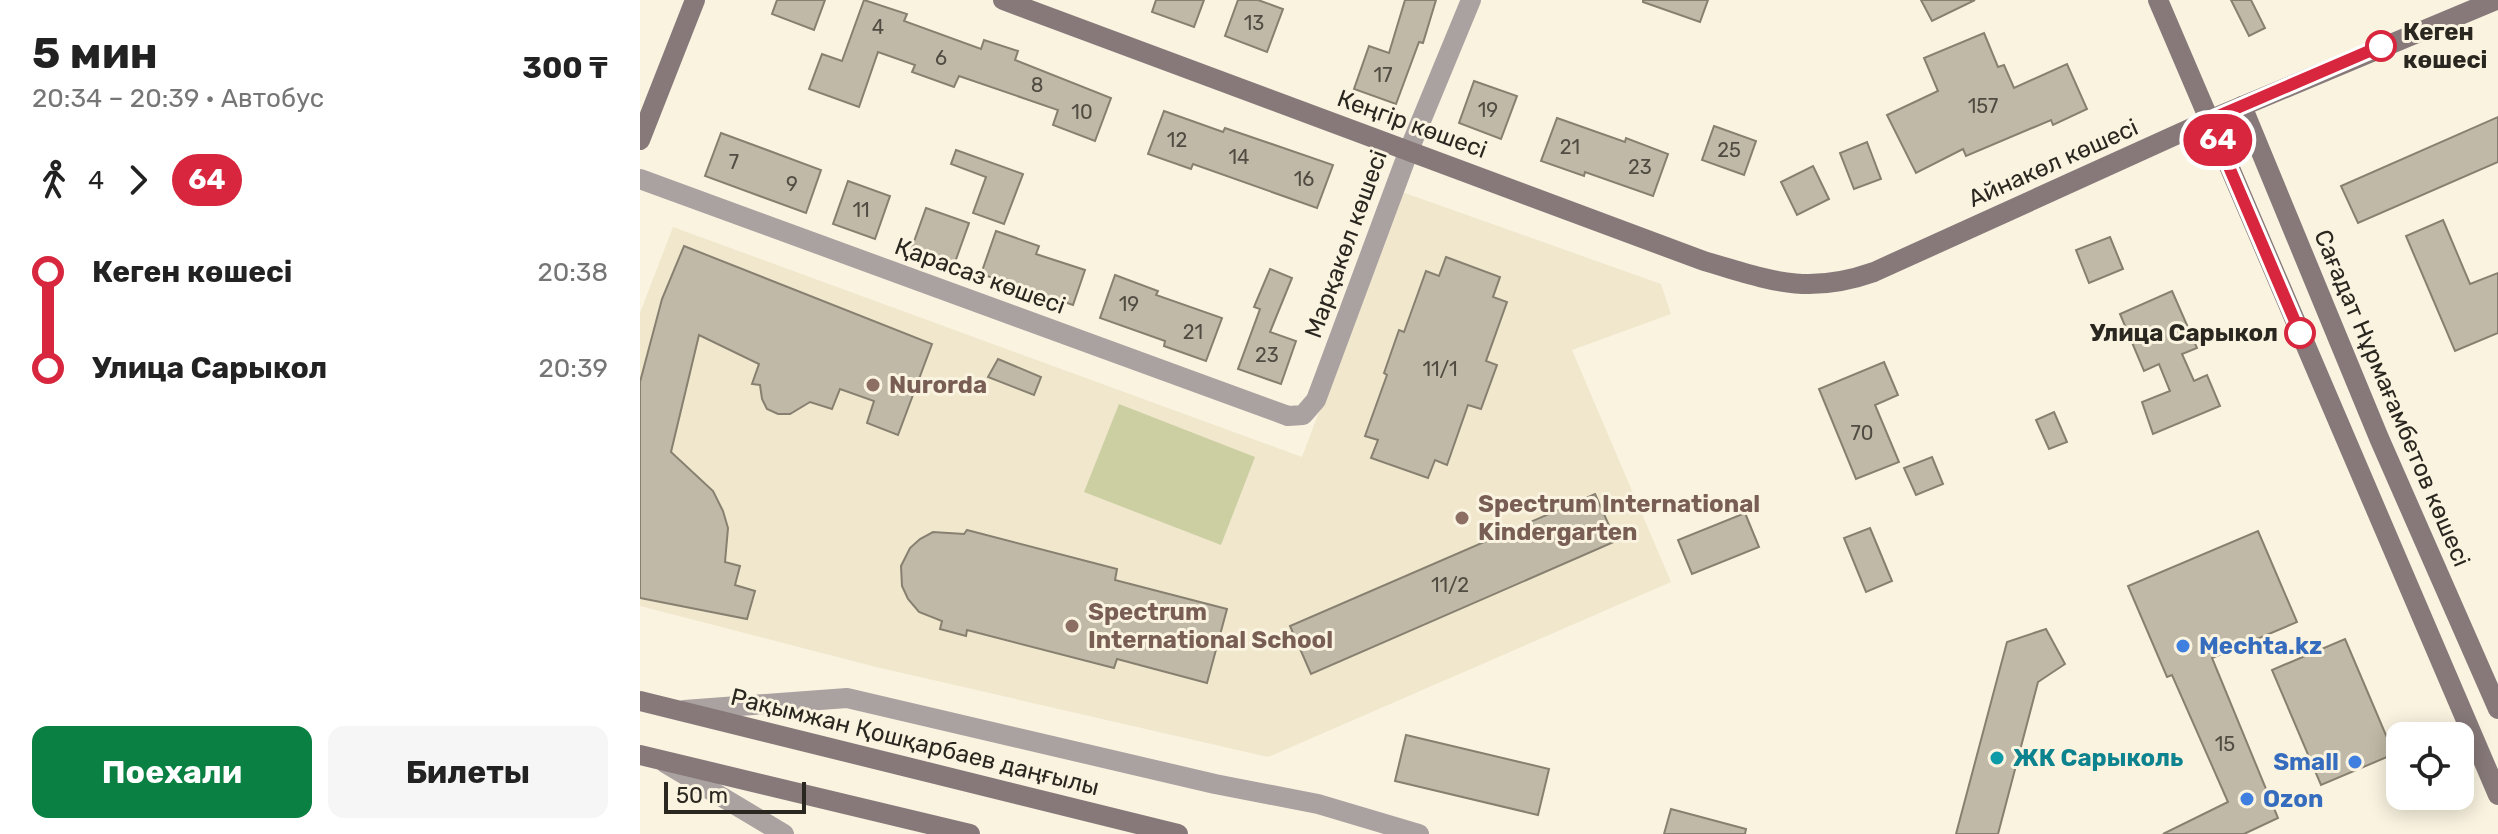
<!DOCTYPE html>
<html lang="ru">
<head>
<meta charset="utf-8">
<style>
  :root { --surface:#fff; --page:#f6f6f6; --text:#222; --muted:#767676; --accent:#0b8043 }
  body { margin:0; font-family:Rubik,sans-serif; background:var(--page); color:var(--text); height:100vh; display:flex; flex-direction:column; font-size:30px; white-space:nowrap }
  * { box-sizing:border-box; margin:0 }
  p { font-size:26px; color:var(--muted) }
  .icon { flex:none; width:44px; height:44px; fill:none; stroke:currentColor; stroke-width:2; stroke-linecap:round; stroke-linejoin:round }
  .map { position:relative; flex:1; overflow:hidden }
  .side { display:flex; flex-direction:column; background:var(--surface); width:640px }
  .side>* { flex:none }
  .badge { padding:0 16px; border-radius:26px; font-size:28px; line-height:52px }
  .controls { position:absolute; left:1746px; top:722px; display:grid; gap:16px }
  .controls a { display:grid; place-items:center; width:88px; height:88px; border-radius:16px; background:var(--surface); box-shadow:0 4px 20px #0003; font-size:40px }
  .scale { position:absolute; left:24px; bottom:20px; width:142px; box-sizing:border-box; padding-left:8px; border:4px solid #2a2720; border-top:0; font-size:22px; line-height:28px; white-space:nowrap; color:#2a2720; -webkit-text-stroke:6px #faf3e0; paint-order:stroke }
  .map>.badge { position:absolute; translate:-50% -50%; box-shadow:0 0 0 4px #fff }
  .legs { display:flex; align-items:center; gap:12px; height:88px; padding:0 32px; font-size:26px }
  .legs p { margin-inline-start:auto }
  .overview { display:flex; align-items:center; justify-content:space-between; height:136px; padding:0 32px }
  h1 { font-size:44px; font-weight:700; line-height:60px }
  .button { display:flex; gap:16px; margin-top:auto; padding:16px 32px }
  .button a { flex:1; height:92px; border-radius:16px; background:var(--accent); color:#fff; font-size:32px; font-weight:700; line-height:92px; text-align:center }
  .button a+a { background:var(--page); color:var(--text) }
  ul { padding:0 32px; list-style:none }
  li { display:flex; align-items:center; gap:28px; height:96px; font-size:30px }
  li i { display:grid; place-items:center; width:12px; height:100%; margin:0 10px; background:currentColor }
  li i::after { content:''; width:20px; height:20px; margin:-10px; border:6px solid; border-radius:50%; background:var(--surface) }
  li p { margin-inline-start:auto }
  li:first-child i { background:linear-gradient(#0000 50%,currentColor 0) }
  li:last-child i { background:linear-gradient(currentColor 50%,#0000 0) }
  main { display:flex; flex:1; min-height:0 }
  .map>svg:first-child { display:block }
  .built { fill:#f1e7cd }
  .green { fill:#cbcfa2 }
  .building { fill:#c0b9a7; stroke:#878070; stroke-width:2 }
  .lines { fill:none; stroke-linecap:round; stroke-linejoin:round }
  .street { stroke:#aaa1a1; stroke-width:20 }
  .secondary { stroke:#87797a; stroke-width:20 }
  .line-1-casing { stroke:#fff; stroke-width:18 }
  .line-1 { stroke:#d7263d; stroke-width:12 }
  .stop-1-dot { fill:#fff; stroke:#d7263d; stroke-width:4 }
  .education-dot { fill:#8d6e63; stroke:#faf3e0; stroke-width:3 }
  .shop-dot { fill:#3f7fe0; stroke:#faf3e0; stroke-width:3 }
  .culture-dot { fill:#0f9aa8; stroke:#faf3e0; stroke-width:3 }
  .labels { text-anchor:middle; stroke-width:6; stroke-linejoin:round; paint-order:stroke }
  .number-label { font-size:20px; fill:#504c42 }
  .stop-label { font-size:24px; font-weight:bold; fill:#2a2720; stroke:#faf3e0; text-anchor:start }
  .street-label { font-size:24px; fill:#2a2720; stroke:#faf3e0 }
  .education-label { font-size:24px; font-weight:bold; fill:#785e54; stroke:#faf3e0; text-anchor:start }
  .shop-label { font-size:24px; font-weight:bold; fill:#366cbe; stroke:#faf3e0; text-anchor:start }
  .culture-label { font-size:24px; font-weight:bold; fill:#0d838f; stroke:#faf3e0; text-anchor:start }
</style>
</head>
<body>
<main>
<section class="side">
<div class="overview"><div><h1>5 мин</h1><p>20:34 – 20:39 · Автобус</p></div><b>300 ₸</b></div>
<div class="legs"><svg class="icon" aria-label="walk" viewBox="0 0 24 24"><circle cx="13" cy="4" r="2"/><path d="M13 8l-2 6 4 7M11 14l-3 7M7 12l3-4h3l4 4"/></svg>4<svg class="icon" aria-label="forward" viewBox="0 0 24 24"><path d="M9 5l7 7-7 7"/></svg><b class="badge" style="background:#d7263d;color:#fff">64</b></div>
<ul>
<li><i style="color:#d7263d"></i><b>Кеген көшесі</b><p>20:38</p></li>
<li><i style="color:#d7263d"></i><b>Улица Сарыкол</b><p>20:39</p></li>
</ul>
<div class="button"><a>Поехали</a><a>Билеты</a></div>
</section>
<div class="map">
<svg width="1858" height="834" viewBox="0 0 1858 834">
  <rect width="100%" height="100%" fill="#faf3e0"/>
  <!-- built -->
  <path class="built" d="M762 192 1021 284 1031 314 932 350 1031 582 628 757 236 667 0 606V313L33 227 662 457Z"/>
  <!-- green -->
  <path class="green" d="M479 404 615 457 581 545 444 492Z"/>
  <!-- building -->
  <g class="building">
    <path d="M137 0H185L174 30 132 14Z"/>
    <path d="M224 0 267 14 264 21 341 49 344 40 378 51 375 60 471 98 455 141 413 125 418 110 319 76 314 87 272 72 275 65 238 52 219 107 169 89 182 54 202 61Z"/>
    <path d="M516 0H564L554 27 512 12Z"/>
    <path d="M598 0H618L643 9 627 52 585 36Z"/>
    <path d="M765 0H796L783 43 779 42 756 104 714 89 729 46 749 53Z"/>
    <path d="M1003 0H1068L1060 22 1003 2Z"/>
    <path d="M1281 0H1335L1292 21Z"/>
    <path d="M1591 0H1611L1625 28 1609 36Z"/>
    <path d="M1344 33 1358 67 1364 65 1374 88 1427 64 1447 109 1413 125 1411 120 1326 156 1323 149 1276 173 1247 115 1298 91 1284 58Z"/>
    <path d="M834 81 877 96 861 139 819 123Z"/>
    <path d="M524 111 583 132 585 128 693 165 677 208 553 164 551 169 508 154Z"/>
    <path d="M1858 117V162L1718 223 1701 186Z"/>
    <path d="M917 118 985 142 986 138 1028 154 1013 196 945 172 944 176 901 161Z"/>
    <path d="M1074 126 1116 141 1104 175 1062 160Z"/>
    <path d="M81 133 181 170 166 213 65 176Z"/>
    <path d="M1227 142 1241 179 1214 189 1200 153Z"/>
    <path d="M316 150 383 174 364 224 333 213 346 177 311 164Z"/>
    <path d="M1173 166 1189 199 1157 215 1141 182Z"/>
    <path d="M208 181 250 196 235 239 193 224Z"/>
    <path d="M286 208 329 223 314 265 271 250Z"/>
    <path d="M1803 220 1830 284 1858 273V333L1815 351 1766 236Z"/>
    <path d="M356 231 399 246 396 254 445 270 433 305 341 274Z"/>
    <path d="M1470 237 1483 269 1449 283 1436 250Z"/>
    <path d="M44 246 292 344 258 435 227 423 234 401 200 389 192 409 170 402 150 414H138L127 409 122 399 120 385 112 384 119 364 59 335 31 452 73 491 83 511 88 528 85 562 100 566 95 585 115 591 107 619 0 598V382L22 299Z"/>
    <path d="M806 257 860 277 853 297 867 302 846 361 857 365 841 409 828 405 807 465 795 460 788 478 731 458 738 440 725 436 747 375 744 373 759 330 764 332 786 271 799 276Z"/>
    <path d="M630 269 652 278 630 332 656 341 641 384 598 369 620 309 614 307Z"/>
    <path d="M475 275 518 291 516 295 582 318 566 361 524 346 525 341 460 318Z"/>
    <path d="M1532 291 1557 348 1542 354 1554 381 1567 375 1580 406 1513 434 1502 402 1530 391 1519 364 1504 371 1480 314Z"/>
    <path d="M358 359 401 377 394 395 348 377Z"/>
    <path d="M1244 362 1258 395 1235 405 1259 462 1216 479 1179 389Z"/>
    <path d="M1414 412 1427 442 1409 449 1396 420Z"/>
    <path d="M1292 457 1303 484 1276 495 1264 468Z"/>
    <path d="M955 494 976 541 671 674 650 626Z"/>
    <path d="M1105 513 1119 547 1052 574 1038 540Z"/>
    <path d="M1230 528 1252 581 1226 592 1204 538Z"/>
    <path d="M327 530 477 569 475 580 587 609 567 683 477 659 474 668 327 630 326 636 300 629 302 621 279 612 268 599 262 586 261 566 270 548 280 539 293 532 324 534Z"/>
    <path d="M1618 531 1657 622 1572 658 1638 818 1604 834H1523L1588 802 1532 675 1527 677 1488 586Z"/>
    <path d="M1406 629 1425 664 1398 682 1358 834H1316L1367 642Z"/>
    <path d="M1705 639 1754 754 1681 785 1632 670Z"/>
    <path d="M766 735 909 769 898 815 755 781Z"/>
    <path d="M1031 809 1106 829 1105 834H1024Z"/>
  </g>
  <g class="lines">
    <!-- street -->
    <g class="street">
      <path d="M0 179 648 416 663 415 676 400 769 150 831 0"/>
      <path d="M44 710 207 698 575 784 678 804 779 834"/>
      <path d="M25 763 144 834"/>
    </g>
    <!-- secondary -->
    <g class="secondary">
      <path d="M363 0 1064 261C1129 280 1166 296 1234 272L1569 120 1856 0"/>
      <path d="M1518 0 1858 795"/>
      <path d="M1602 106 1739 438 1858 709"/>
      <path d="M0 140 55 0"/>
      <path d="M0 701 538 834"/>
      <path d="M0 755 330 834"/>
    </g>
  </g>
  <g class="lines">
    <!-- line-1 casing -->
    <g class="line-1-casing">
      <path id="line-1" d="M1660 333 1569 120 1741 46"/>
    </g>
    <!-- line-1 -->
    <use href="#line-1" class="line-1"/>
  </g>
  <!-- markers -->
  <g class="stop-1-dot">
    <circle cx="1741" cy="46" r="14"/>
    <circle cx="1660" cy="333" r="14"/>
  </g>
  <g class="education-dot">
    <circle cx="233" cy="385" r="8"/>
    <circle cx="822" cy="518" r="8"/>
    <circle cx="432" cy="626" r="8"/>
  </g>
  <g class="shop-dot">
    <circle cx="1543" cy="646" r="8"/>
    <circle cx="1715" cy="762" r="8"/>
    <circle cx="1607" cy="799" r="8"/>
  </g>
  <circle class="culture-dot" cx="1357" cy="758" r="8"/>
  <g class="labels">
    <!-- number labels -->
    <g class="number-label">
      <text x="614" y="30">13</text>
      <text x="238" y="34">4</text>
      <text x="301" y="65">6</text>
      <text x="743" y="82">17</text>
      <text x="397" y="92">8</text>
      <text x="1343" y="113">157</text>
      <text x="848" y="117">19</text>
      <text x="442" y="119">10</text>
      <text x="537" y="147">12</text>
      <text x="930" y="154">21</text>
      <text x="1089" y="157">25</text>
      <text x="599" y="164">14</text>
      <text x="94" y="169">7</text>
      <text x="1000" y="174">23</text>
      <text x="664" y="186">16</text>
      <text x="152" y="191">9</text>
      <text x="221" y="217">11</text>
      <text x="489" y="311">19</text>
      <text x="553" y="339">21</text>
      <text x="627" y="362">23</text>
      <text x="800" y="376">11/1</text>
      <text x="1222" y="440">70</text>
      <text x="810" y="592">11/2</text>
      <text x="1585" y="751">15</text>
    </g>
    <!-- stop labels -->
    <g class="stop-label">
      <text x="1763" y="40">Кеген<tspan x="1763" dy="28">көшесі</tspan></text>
      <text x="1638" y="341" text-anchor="end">Улица Сарыкол</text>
    </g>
    <!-- street labels -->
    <g class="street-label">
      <text transform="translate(772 124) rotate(20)" y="8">Кеңгір көшесі</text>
      <text transform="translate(1413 163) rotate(-24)" y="8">Айнакөл көшесі</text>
      <text transform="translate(706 244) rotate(-70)" y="8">Марқакөл көшесі</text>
      <text transform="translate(340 276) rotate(20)" y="8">Қарасаз көшесі</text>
      <text transform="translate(1752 398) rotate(67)" y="8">Сағадат Нұрмағамбетов көшесі</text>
      <text transform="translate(275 742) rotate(14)" y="8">Рақымжан Қошқарбаев даңғылы</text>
    </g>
    <!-- education labels -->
    <g class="education-label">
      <text x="249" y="393">Nurorda</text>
      <text x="838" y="512">Spectrum International<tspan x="838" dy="28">Kindergarten</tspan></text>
      <text x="448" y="620">Spectrum<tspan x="448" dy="28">International School</tspan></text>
    </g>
    <!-- shop labels -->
    <g class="shop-label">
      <text x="1559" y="654">Mechta.kz</text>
      <text x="1699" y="770" text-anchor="end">Small</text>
      <text x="1623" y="807">Ozon</text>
    </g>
    <!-- culture labels -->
    <g class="culture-label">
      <text x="1373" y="766">ЖК Сарыколь</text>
    </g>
  </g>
</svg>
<div class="controls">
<a><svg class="icon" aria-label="locate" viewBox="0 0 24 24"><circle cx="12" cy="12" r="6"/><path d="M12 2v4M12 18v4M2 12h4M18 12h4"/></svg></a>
</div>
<div class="scale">50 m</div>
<b class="badge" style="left:1578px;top:140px;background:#d7263d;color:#fff">64</b>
</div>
</main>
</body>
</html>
